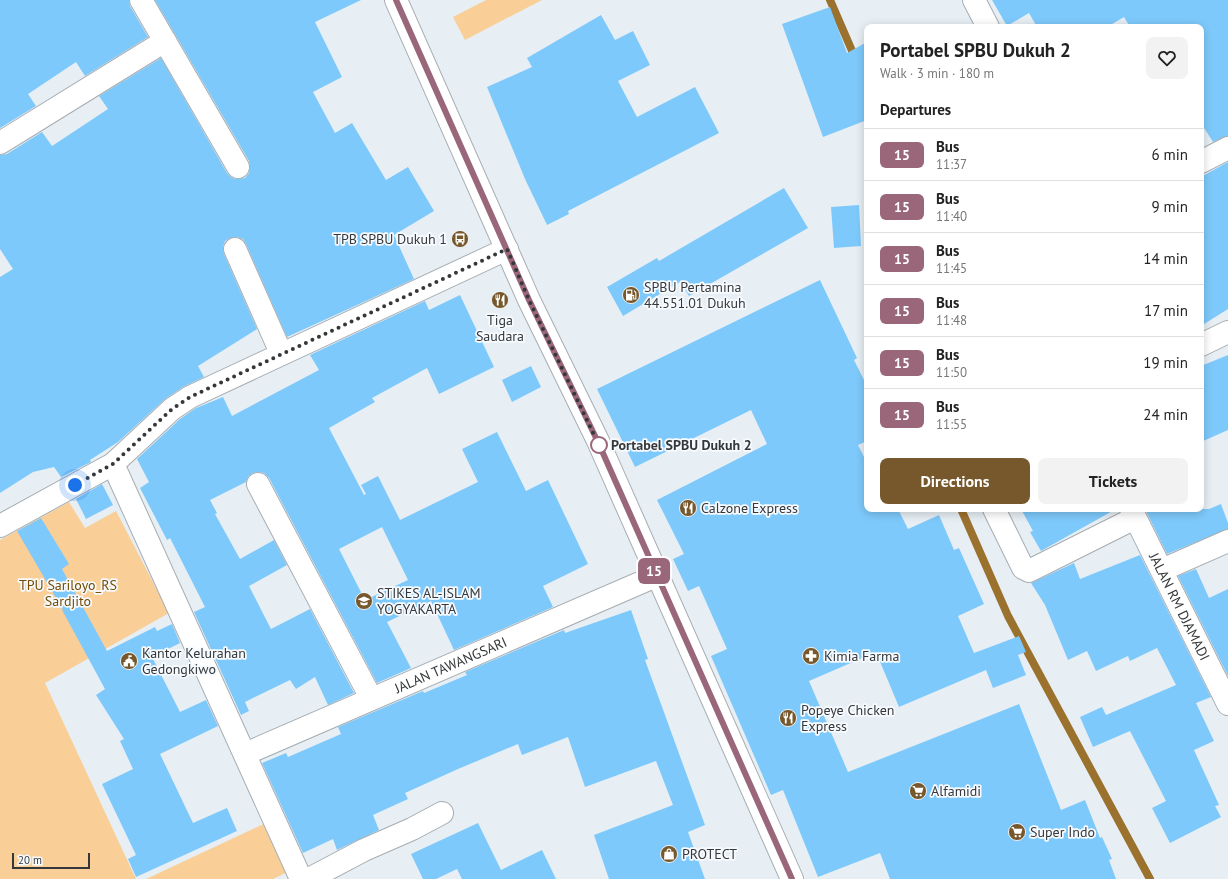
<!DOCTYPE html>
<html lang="en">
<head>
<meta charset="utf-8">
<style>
  :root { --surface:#fff; --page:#f2f2f2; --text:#222; --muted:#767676; --line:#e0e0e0; --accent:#76582c }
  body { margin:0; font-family:"PT Sans",sans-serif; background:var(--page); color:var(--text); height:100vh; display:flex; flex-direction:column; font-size:15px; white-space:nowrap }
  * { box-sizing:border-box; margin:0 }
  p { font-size:13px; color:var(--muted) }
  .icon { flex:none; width:22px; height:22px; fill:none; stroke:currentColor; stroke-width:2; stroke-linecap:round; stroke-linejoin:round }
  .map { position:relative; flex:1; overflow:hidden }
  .panel { position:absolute; left:864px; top:24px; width:340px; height:488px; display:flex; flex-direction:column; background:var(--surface); border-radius:8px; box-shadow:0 2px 10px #0003 }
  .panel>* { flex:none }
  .badge { padding:0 8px; border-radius:6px; font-size:14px; line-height:26px }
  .scale { position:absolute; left:12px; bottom:10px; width:78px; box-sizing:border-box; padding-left:4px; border:2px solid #35383a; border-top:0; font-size:11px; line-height:14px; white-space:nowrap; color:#35383a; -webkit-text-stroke:3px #f7fbff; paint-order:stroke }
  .you { position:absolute; width:20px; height:20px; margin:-10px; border:3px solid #fff; border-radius:50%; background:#1a73e8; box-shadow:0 0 0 6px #1a73e833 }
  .map>.badge { position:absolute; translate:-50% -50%; box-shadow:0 0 0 2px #fff }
  h2 { padding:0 16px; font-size:15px; line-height:36px }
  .round { display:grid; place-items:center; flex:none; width:42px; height:42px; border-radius:8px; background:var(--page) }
  .headline { display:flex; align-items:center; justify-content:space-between; height:68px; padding:0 16px }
  h1 { font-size:19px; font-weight:800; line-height:30px }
  .action { display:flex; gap:8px; margin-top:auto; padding:8px 16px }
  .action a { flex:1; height:46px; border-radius:8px; background:var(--accent); color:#fff; font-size:16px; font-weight:800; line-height:46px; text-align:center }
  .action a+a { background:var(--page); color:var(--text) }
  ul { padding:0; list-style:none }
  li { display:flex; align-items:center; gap:12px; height:52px; padding:0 16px; border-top:1px solid var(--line) }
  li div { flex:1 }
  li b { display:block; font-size:15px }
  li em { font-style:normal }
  li .badge { min-width:44px; font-weight:700; text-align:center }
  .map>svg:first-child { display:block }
  .green { fill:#f9cf97 }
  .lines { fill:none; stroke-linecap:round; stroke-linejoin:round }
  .stream { stroke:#9b712e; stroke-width:8 }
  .building { fill:#7ec9fb; fill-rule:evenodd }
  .minor-casing { stroke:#a6adb2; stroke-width:24 }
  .primary-casing { stroke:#a6adb2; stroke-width:24 }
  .minor { stroke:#fff; stroke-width:22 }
  .primary { stroke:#fff; stroke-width:22 }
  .line-casing { stroke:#fff; stroke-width:9 }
  .line { stroke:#99667a; stroke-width:6 }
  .walk { stroke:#35383a; stroke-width:4; stroke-dasharray:0 7.2 }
  .stop-dot { fill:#fff; stroke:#99667a; stroke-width:2 }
  .labels { text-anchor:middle; stroke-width:3.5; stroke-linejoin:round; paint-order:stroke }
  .poi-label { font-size:14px; fill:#35383a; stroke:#f7fbff; text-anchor:start }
  .stop-label { font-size:14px; font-weight:bold; fill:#35383a; stroke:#f7fbff; text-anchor:start }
  .park-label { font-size:14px; fill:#754c00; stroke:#f7fbff }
  .street-label { font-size:14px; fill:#35383a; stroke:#f7fbff }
</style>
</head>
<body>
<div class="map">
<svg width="1228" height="879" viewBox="0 0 1228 879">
  <rect width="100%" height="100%" fill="#e7eff4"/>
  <!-- green -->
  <g class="green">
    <path d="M486 0H542L465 40 453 17Z"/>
    <path d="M69 502 85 528 116 511 169 613 45 683 136 879H0V540Z"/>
    <path d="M270 821 294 869 273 879H146Z"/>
  </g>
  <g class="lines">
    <!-- stream -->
    <g class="stream">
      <path d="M830 0 856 60"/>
      <path d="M961 509 1008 616 1150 879"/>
    </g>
  </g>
  <!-- building -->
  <g class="building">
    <path d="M0 0H129L130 6 148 37 85 76 76 62 28 94 36 106 0 128Z"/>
    <path d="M155 0H361L315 22 342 77 313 92 335 133 352 123 386 180 408 167 434 211 394 235 414 279 287 337 246 244 243 239 237 237 230 238 225 241 223 247 224 254 257 329 198 366 204 377 183 387 165 399 118 442 90 460 91 462 61 477 54 467 33 472 0 493V277L13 269 0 249V155L7 154 42 132 52 146 108 109 99 96 161 58 227 173 232 178 238 179 245 178 249 173 250 167 249 161Z"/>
    <path d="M992 0H1228V136L1213 142 1201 123V27H1130L1124 17 1107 27H1037L1029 13 1007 26Z"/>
    <path d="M830 7 847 53 867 42V120L823 137 782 24Z"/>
    <path d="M601 15 615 40 633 31 650 65 618 81 637 117 695 87 719 133 568 211 569 214 547 225 525 179 487 87 532 67 527 58Z"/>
    <path d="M1228 162V309L1201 326V177Z"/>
    <path d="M784 188 808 228 689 296 680 282 623 316 607 287 657 258 659 261Z"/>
    <path d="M859 205 861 246 834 248 831 207Z"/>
    <path d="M820 280 857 358 854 360 867 386V441L858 445 867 463V509H898L908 529 939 515 954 550 959 548 984 604 958 616 974 653 1019 636 1026 652 1018 655 1026 675 993 688 986 670 899 707 876 652 809 681 848 772 1019 704 1061 810 1085 800 1100 838 1102 837 1112 859 1109 860 1116 879H890L880 853 818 877 783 790 771 795 711 656 727 649 699 586 688 591 673 559 684 554 657 500 767 444 751 410 635 467 597 389Z"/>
    <path d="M460 295 494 367 439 394 427 368 372 398 375 402 329 428 364 495 366 494 361 485 378 476 400 520 478 482 462 449 497 432 526 491 548 480 588 564 543 586 553 607 454 650 431 601 387 622 411 668 377 683 269 478 264 473 259 472 253 473 248 477 246 482 210 500 217 513 215 514 240 559 274 540 287 565 249 586 271 629 310 609 354 693 328 705 315 677 296 689 290 680 245 702 249 711 241 715 194 612 205 607 170 538 167 540 140 488 149 482 137 459 180 419 196 408 223 397 232 416 319 370 310 355 425 301 429 310ZM382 527 408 580 365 600 339 549Z"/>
    <path d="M1228 355V430L1201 442V366Z"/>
    <path d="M531 366 541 387 512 402 502 380Z"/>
    <path d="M102 484 113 505 86 519 76 499Z"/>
    <path d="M1221 504 1228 523V529L1167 554 1145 509H1209Z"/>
    <path d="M1021 509H1116L1041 551 1030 532 1033 531Z"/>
    <path d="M41 518 69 564 62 569 107 651 155 627 157 631 172 624 180 643 152 657 180 712 206 700 218 726 160 754 193 823 227 808 237 831 136 877 128 859 136 855 102 784 133 769 120 741 124 739 96 695 105 689 62 610H63L17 531Z"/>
    <path d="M1140 555 1211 697 1196 703 1214 741 1194 750 1219 805 1215 806 1221 817 1170 843 1152 808 1166 801 1130 731 1093 747 1080 717 1102 707 1106 715 1176 685 1157 648 1130 661 1128 656 1096 671 1087 651 1068 660 1045 605 1031 583 1074 563 1080 579Z"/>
    <path d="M1196 569 1209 598 1228 589V676L1178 576Z"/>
    <path d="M631 610 648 659 645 660 705 825 688 832 705 879H609L594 835 673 805 656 761 585 787 568 737 522 755 518 744 458 769 405 793 408 799 373 815 379 830 337 850 333 839 303 853 262 763 286 753 288 757 341 734 338 727 423 691 424 693 467 675 465 672 564 630 565 633Z"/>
    <path d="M478 823 501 870 542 850 556 879H462L457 869 436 879H423L411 854Z"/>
  </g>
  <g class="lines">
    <!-- minor casing -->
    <g class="minor-casing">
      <g id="minor">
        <path d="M141 0 238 167"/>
        <path d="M974 0 988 27"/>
        <path d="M0 143 165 41"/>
        <path d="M1201 162 1228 148"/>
        <path d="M235 249 281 353"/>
        <path d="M1201 345 1228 332"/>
        <path d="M113 464 301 879"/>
        <path d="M258 484 371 698"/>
        <path d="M994 509 1023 568 1029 571 1135 518"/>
        <path id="s1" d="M1131 509 1228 704"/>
        <path d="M0 526 113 464 172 409 190 397 507 249"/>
        <path d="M1162 570 1228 541"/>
        <path id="s2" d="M245 754 656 576"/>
        <path d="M309 879 364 850 412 829 442 813"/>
      </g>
    </g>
    <!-- primary casing -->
    <g class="primary-casing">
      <path id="primary" d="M396 0 529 300 598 441 792 879"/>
    </g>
    <!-- minor -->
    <use href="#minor" class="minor"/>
    <!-- primary -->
    <use href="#primary" class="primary"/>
  </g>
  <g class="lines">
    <!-- line casing -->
    <g class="line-casing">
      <path id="line" d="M396 0 529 300 598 442 792 879"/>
    </g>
    <!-- line -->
    <use href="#line" class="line"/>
    <!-- walk -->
    <path class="walk" d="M75 485 113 464 172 409 190 397 507 249 529 300 599 445"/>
  </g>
  <!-- icons -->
  <defs>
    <g id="bus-disc" transform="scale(0.9)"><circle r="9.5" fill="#76582c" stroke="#f7fbff"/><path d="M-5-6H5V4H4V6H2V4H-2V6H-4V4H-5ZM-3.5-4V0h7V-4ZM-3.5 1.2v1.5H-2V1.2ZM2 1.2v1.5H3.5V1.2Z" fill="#fff"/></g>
    <g id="fuel-disc" transform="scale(0.9)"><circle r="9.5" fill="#76582c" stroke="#f7fbff"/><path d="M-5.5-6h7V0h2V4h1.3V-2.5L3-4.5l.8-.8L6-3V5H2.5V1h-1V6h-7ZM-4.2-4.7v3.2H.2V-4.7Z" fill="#fff"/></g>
    <g id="restaurant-disc" transform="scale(0.9)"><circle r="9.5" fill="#76582c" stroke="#f7fbff"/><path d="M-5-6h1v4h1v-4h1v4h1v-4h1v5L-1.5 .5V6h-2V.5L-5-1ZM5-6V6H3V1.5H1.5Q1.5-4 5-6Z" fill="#fff"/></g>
    <g id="university-disc" transform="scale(0.9)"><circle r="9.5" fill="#76582c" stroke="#f7fbff"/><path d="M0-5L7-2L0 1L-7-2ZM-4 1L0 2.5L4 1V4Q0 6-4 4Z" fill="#fff"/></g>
    <g id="pharmacy-disc" transform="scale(0.9)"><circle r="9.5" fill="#76582c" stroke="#f7fbff"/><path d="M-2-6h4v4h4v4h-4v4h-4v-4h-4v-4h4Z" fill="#fff"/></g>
    <g id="civic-disc" transform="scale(0.9)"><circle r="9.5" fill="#76582c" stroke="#f7fbff"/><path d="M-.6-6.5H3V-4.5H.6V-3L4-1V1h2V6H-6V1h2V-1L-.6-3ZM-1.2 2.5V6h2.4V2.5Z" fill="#fff"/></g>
    <g id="supermarket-disc" transform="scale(0.9)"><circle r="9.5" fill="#76582c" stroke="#f7fbff"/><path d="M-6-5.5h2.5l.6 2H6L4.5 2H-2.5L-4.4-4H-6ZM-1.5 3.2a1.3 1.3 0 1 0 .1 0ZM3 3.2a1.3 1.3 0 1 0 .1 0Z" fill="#fff"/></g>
    <g id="shop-disc" transform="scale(0.9)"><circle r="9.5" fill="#76582c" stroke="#f7fbff"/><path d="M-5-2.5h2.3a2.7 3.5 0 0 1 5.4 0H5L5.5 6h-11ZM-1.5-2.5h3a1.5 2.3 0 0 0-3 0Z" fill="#fff"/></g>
  </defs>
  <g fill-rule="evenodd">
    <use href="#bus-disc" x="460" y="239"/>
    <use href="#fuel-disc" x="631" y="295"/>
    <use href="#restaurant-disc" x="500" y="300"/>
    <use href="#restaurant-disc" x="688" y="508"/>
    <use href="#university-disc" x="364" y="601"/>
    <use href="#pharmacy-disc" x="811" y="656"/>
    <use href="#civic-disc" x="129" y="661"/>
    <use href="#restaurant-disc" x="788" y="718"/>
    <use href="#supermarket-disc" x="918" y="791"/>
    <use href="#supermarket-disc" x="1017" y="832"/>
    <use href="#shop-disc" x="669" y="854"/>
  </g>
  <!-- markers -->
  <circle class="stop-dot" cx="599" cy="445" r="8"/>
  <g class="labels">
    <!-- poi labels -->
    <g class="poi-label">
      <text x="447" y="244" text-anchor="end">TPB SPBU Dukuh 1</text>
      <text x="644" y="292">SPBU Pertamina<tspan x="644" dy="16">44.551.01 Dukuh</tspan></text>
      <text x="500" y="325" text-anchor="middle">Tiga<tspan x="500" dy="16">Saudara</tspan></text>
      <text x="701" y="513">Calzone Express</text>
      <text x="377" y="598">STIKES AL-ISLAM<tspan x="377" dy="16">YOGYAKARTA</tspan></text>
      <text x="142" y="658">Kantor Kelurahan<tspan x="142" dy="16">Gedongkiwo</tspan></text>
      <text x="824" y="661">Kimia Farma</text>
      <text x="801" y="715">Popeye Chicken<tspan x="801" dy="16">Express</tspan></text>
      <text x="931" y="796">Alfamidi</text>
      <text x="1030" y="837">Super Indo</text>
      <text x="682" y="859">PROTECT</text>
    </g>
    <!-- stop labels -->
    <g class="stop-label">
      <text x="611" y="450">Portabel SPBU Dukuh 2</text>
    </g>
    <!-- park labels -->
    <g class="park-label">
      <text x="68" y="590">TPU Sariloyo_RS<tspan x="68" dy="16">Sardjito</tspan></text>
    </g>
    <!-- street labels -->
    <g class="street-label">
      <text dy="5" stroke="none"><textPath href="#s1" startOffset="109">JALAN RM DJAMADI</textPath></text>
      <text dy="5" stroke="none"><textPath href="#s2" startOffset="224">JALAN TAWANGSARI</textPath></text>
    </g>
  </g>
</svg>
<div class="scale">20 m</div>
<div class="you" style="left:75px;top:485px"></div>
<b class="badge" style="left:654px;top:571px;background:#99667a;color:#fff">15</b>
<section class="panel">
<div class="headline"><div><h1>Portabel SPBU Dukuh 2</h1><p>Walk · 3 min · 180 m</p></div><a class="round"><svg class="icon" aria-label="heart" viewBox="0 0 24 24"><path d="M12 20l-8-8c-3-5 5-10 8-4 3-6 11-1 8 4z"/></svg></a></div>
<h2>Departures</h2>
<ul>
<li><span class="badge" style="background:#99667a;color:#fff">15</span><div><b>Bus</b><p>11:37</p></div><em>6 min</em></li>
<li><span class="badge" style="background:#99667a;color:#fff">15</span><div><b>Bus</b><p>11:40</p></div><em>9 min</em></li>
<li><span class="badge" style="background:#99667a;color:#fff">15</span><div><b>Bus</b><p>11:45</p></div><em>14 min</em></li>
<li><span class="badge" style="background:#99667a;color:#fff">15</span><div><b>Bus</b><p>11:48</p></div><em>17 min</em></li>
<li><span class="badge" style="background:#99667a;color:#fff">15</span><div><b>Bus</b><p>11:50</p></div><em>19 min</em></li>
<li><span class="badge" style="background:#99667a;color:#fff">15</span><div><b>Bus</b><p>11:55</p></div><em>24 min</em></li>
</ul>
<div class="action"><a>Directions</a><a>Tickets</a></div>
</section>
</div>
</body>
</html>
